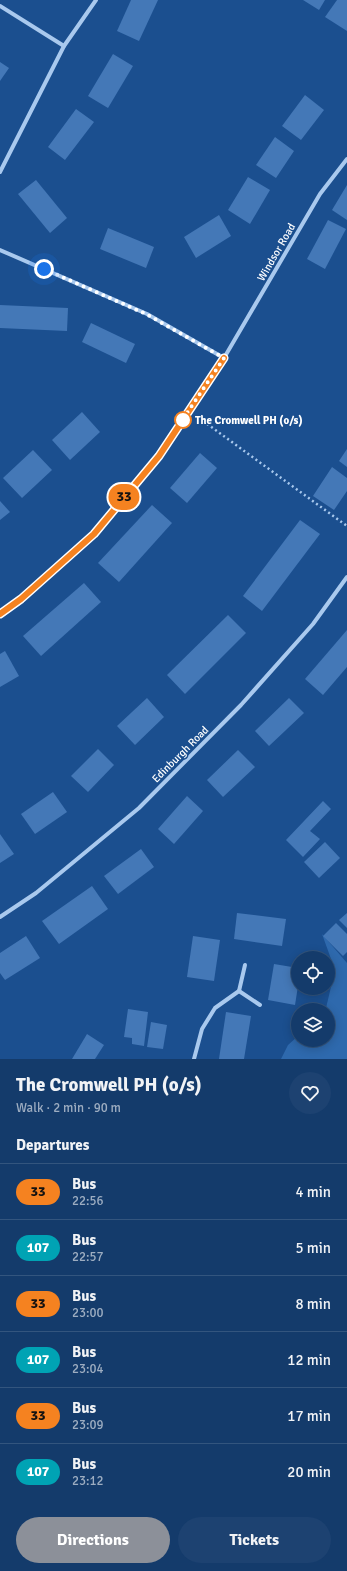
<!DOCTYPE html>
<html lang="en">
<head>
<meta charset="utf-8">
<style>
  :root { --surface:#143b6b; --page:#1d4271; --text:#f1f3f6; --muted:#9dadc1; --line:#33557e; --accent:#8c9099 }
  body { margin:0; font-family:Signika,sans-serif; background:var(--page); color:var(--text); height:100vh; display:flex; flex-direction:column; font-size:15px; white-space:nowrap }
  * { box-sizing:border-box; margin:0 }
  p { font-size:13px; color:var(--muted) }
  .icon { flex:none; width:22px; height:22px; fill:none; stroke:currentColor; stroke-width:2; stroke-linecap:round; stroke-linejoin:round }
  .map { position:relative; height:1059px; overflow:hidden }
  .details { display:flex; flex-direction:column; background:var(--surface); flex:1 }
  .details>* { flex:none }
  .badge { padding:0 8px; border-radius:13px; font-size:14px; line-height:26px }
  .buttons { position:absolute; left:291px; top:951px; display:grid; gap:8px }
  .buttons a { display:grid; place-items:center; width:44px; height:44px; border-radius:50%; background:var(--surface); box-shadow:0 2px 10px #0003,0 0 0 1px var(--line); font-size:20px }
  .you { position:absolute; width:20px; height:20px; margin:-10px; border:3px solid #fff; border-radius:50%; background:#1a73e8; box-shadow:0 0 0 6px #1a73e833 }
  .map>.badge { position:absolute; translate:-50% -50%; box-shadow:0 0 0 2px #fff }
  h2 { padding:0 16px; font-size:15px; line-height:36px }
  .round { display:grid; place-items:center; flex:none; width:42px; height:42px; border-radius:21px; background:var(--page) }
  .overview { display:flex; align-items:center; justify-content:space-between; height:68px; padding:0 16px }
  h1 { font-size:19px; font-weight:700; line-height:30px }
  .primary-button { display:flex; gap:8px; margin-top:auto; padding:8px 16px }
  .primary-button a { flex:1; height:46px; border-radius:24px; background:var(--accent); color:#fff; font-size:16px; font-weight:700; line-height:46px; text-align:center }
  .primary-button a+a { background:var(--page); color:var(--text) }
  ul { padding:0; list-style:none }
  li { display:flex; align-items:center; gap:12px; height:56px; padding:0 16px; border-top:1px solid var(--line) }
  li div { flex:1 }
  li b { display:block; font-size:15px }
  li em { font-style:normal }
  li .badge { min-width:44px; font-weight:700; text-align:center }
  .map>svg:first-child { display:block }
  .green { fill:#2e69ad }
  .building { fill:#4478b7 }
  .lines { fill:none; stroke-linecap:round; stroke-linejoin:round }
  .path { stroke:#a9c9ee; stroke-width:2.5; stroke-dasharray:2 3; stroke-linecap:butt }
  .minor { stroke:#a9c9ee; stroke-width:4 }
  .line-casing { stroke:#fff; stroke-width:9 }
  .line { stroke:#f58220; stroke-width:6 }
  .walk { stroke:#fff; stroke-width:4; stroke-dasharray:0 7.2 }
  .stop-dot { fill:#fff; stroke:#f58220; stroke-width:2 }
  .labels { text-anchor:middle; stroke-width:3; stroke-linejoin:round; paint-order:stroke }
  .street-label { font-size:11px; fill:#fff; stroke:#1b4f8f }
  .stop-label { font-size:11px; font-weight:bold; fill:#fff; stroke:#1b4f8f; text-anchor:start }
</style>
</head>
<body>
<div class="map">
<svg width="347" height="1059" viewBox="0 0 347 1059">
  <rect width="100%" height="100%" fill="#1b4f8f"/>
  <!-- green -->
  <path class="green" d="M322 934 347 963V1059H281L288 1045 298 1036V1040H328V1010H324L326 1008 335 970Z"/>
  <!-- building -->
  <g class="building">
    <path d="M131 0H158L139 41 117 31Z"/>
    <path d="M303 0H325L319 10Z"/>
    <path d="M337 0H347V31L325 17Z"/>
    <path d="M113 54 133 66 108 108 88 96Z"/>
    <path d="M0 62 9 68 0 81Z"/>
    <path d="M305 95 324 110 301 140 282 126Z"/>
    <path d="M76 109 94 122 65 160 48 147Z"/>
    <path d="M275 137 294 151 276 178 256 165Z"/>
    <path d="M248 177 270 190 250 224 228 210Z"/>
    <path d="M36 180 67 218 50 233 18 194Z"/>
    <path d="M347 185V220L332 210Z"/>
    <path d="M219 215 231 236 196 258 184 237Z"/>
    <path d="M328 220 346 229 325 269 307 259Z"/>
    <path d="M108 228 154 247 146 268 100 249Z"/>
    <path d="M0 305 68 308 67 331 0 328Z"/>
    <path d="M91 323 135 344 126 363 82 342Z"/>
    <path d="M82 412 100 432 70 460 52 440Z"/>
    <path d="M347 449V467L339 461Z"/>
    <path d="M33 450 52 470 22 498 3 478Z"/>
    <path d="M200 453 217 468 187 503 170 488Z"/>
    <path d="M332 467 347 478V491L334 510 313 496Z"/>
    <path d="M0 501 10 512 0 520Z"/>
    <path d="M152 505 172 523 119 582 98 563Z"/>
    <path d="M300 520 320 534 262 611 243 596Z"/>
    <path d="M84 583 101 602 41 656 23 636Z"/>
    <path d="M228 615 246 633 185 694 167 675Z"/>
    <path d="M347 630V667L323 695 305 679Z"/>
    <path d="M5 651 19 676 0 687V654Z"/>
    <path d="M147 698 164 717 135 745 117 726Z"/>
    <path d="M289 698 304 713 269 746 255 731Z"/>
    <path d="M98 749 114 765 88 792 71 776Z"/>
    <path d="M238 750 255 767 223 797 207 780Z"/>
    <path d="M53 792 67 812 35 834 21 814Z"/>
    <path d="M187 796 203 811 174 844 158 829Z"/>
    <path d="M323 801 331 809 310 831 320 839 303 857 286 840Z"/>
    <path d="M0 834 14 854 0 863Z"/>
    <path d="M325 842 340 858 319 878 304 862Z"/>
    <path d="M141 849 154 867 118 894 104 876Z"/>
    <path d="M92 886 108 909 59 944 42 921Z"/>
    <path d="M237 913 286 919 282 946 234 939Z"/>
    <path d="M347 913V928L339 920Z"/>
    <path d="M336 923 347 934V952L343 956 323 936Z"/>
    <path d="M26 936 40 958 5 980 0 973V953Z"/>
    <path d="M193 936 220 940 214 981 187 977Z"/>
    <path d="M274 964 298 968V986L295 1005 268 1000Z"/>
    <path d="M128 1009 148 1012 144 1046 132 1044V1038L124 1037Z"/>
    <path d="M226 1012 251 1016 244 1059H219Z"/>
    <path d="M151 1022 167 1025 163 1049 147 1047Z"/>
    <path d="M87 1034 104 1045 95 1059H72Z"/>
  </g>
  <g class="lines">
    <!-- path -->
    <path class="path" d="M199 418 347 526"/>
    <!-- minor -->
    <g class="minor">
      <path d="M0 6 64 46"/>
      <path d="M0 172 64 46 96 0"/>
      <path d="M0 250 147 314 224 358"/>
      <path d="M0 615 21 599 94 534 159 456 224 358 320 194 347 159"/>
      <path d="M0 917 36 893 139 808 241 705 313 624 347 577"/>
      <path d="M239 991 245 965"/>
      <path d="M194 1059 202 1029 215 1008 239 991 260 1005"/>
    </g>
  </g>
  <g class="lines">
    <!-- line casing -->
    <g class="line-casing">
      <path id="line" d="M0 614 21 599 94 534 159 456 224 358"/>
    </g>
    <!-- line -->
    <use href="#line" class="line"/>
    <!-- walk -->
    <path class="walk" d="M44 269 146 314 224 358 181 422 183 420"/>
  </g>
  <!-- markers -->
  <circle class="stop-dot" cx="183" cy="420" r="8"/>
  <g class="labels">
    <!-- street labels -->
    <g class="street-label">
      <text transform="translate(276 252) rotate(-60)" y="4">Windsor Road</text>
      <text transform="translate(180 754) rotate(-45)" y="4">Edinburgh Road</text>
    </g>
    <!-- stop labels -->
    <g class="stop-label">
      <text x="195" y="424">The Cromwell PH (o/s)</text>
    </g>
  </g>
</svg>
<div class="buttons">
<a><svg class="icon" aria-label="locate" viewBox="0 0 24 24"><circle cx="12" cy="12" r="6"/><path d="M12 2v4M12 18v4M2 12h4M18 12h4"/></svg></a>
<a><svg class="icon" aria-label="layers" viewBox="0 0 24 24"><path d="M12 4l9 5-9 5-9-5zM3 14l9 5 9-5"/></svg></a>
</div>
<div class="you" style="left:44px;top:269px"></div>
<b class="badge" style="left:124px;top:497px;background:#f58220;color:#111">33</b>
</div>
<section class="details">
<div class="overview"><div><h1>The Cromwell PH (o/s)</h1><p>Walk · 2 min · 90 m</p></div><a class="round"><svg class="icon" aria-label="heart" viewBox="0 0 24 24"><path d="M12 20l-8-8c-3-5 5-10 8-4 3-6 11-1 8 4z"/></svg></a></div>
<h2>Departures</h2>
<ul>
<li><span class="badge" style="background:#f58220;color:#111">33</span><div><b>Bus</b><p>22:56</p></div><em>4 min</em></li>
<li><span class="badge" style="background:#00a3b4;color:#fff">107</span><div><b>Bus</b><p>22:57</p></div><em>5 min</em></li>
<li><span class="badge" style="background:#f58220;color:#111">33</span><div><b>Bus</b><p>23:00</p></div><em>8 min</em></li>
<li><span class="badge" style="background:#00a3b4;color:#fff">107</span><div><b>Bus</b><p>23:04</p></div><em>12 min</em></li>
<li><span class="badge" style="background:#f58220;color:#111">33</span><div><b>Bus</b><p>23:09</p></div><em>17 min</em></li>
<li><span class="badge" style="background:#00a3b4;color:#fff">107</span><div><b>Bus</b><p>23:12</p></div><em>20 min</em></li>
</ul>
<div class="primary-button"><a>Directions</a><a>Tickets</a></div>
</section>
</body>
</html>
